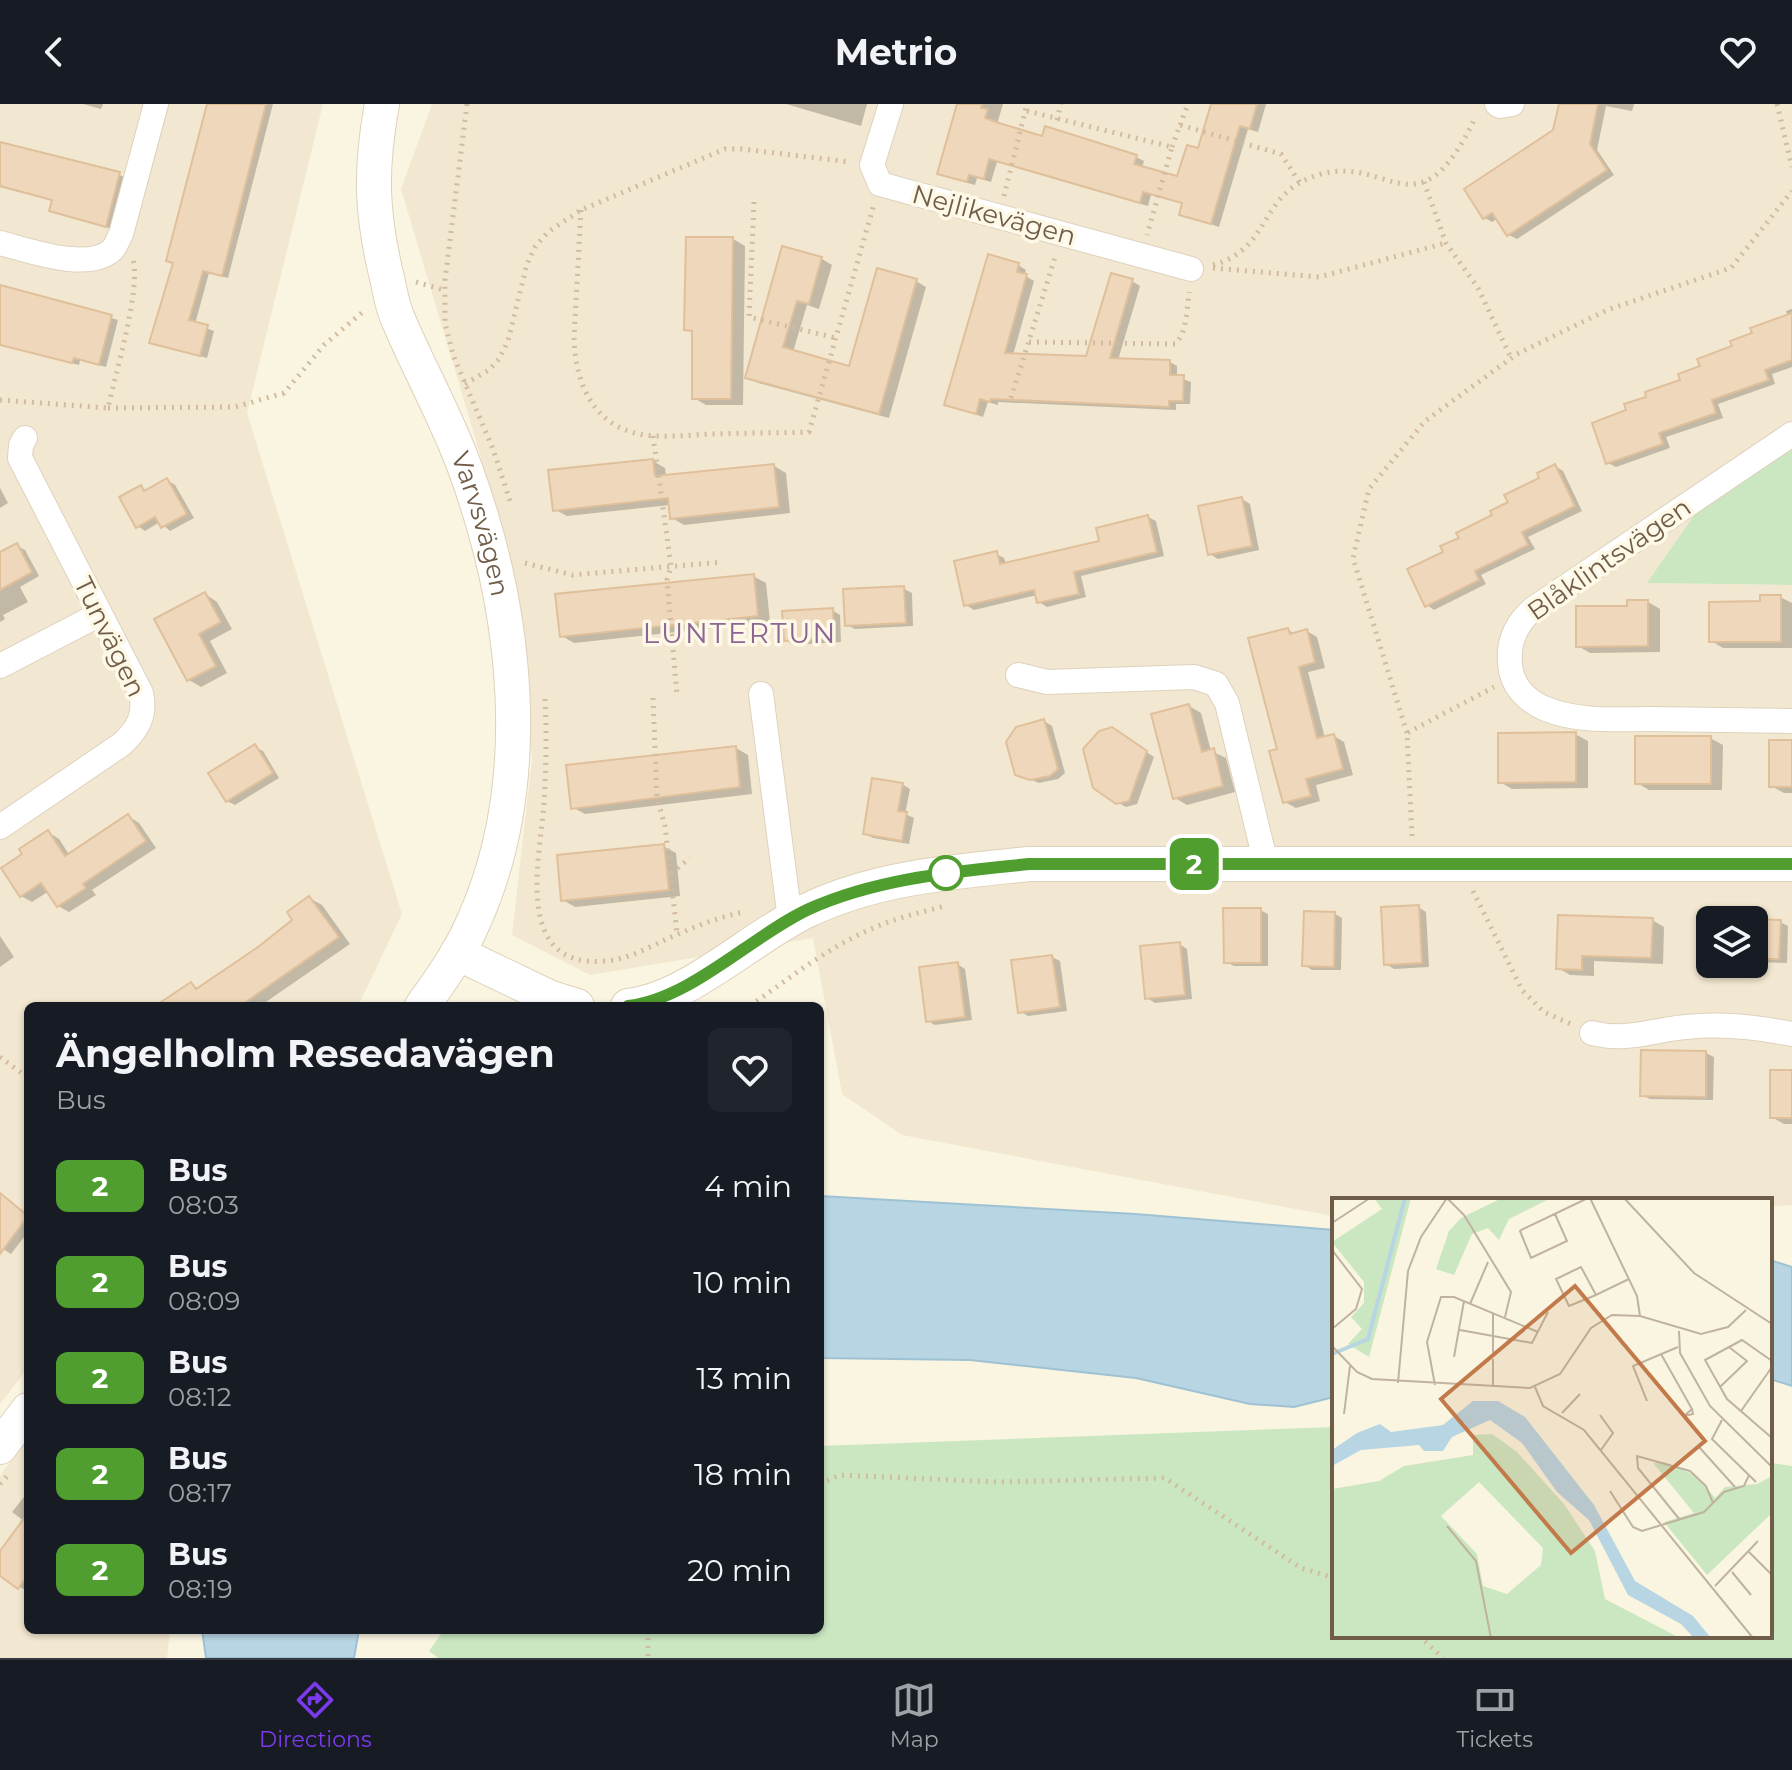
<!DOCTYPE html>
<html lang="en">
<head>
<meta charset="utf-8">
<style>
  :root { --surface:#171b24; --page:#20242c; --text:#f1f3f6; --muted:#9ea1a6; --line:#363941; --accent:#7c3aed }
  body { margin:0; font-family:Montserrat,sans-serif; background:var(--page); color:var(--text); height:100vh; display:flex; flex-direction:column; font-size:30px; white-space:nowrap }
  * { box-sizing:border-box; margin:0 }
  p { font-size:26px; color:var(--muted) }
  .icon { flex:none; width:44px; height:44px; fill:none; stroke:currentColor; stroke-width:2; stroke-linecap:round; stroke-linejoin:round }
  .map { position:relative; flex:1; overflow:hidden }
  .details { position:absolute; left:24px; top:898px; width:800px; height:632px; display:flex; flex-direction:column; background:var(--surface); border-radius:12px; box-shadow:0 2px 6px #0004 }
  .details>* { flex:none }
  .badge { padding:0 16px; border-radius:12px; font-size:28px; line-height:52px }
  .tools { position:absolute; left:1696px; top:802px; display:grid; gap:16px }
  .tools a { display:grid; place-items:center; width:72px; height:72px; border-radius:12px; background:var(--surface); box-shadow:0 2px 6px #0004; font-size:40px }
  .map>.badge { position:absolute; translate:-50% -50%; box-shadow:0 0 0 4px #fff }
  .round { display:grid; place-items:center; flex:none; width:84px; height:84px; border-radius:12px; background:var(--page) }
  .overview { display:flex; align-items:center; justify-content:space-between; height:136px; padding:0 32px }
  h1 { font-size:38px; font-weight:700; line-height:60px }
  ul { padding:0; list-style:none }
  li { display:flex; align-items:center; gap:24px; height:96px; padding:0 32px }
  li div { flex:1 }
  li b { display:block; font-size:30px }
  li em { font-style:normal }
  li .badge { min-width:88px; font-weight:700; text-align:center }
  header { display:flex; justify-content:space-between; align-items:center; height:104px; padding:0 32px; background:var(--surface); font-size:36px; font-weight:700 }
  .menu { display:flex; justify-content:space-around; align-items:center; height:112px; border-top:2px solid var(--line); background:var(--surface); font-size:22px; color:var(--muted) }
  .menu a { display:grid; justify-items:center; gap:4px }
  .menu .selected { color:var(--accent) }
  .map>svg:first-child { display:block }
  .residential { fill:#f2e7d0; fill-rule:evenodd }
  .green { fill:#cae7c1 }
  .water { fill:#b7d5e2; stroke:#9ec2d3; stroke-width:2 }
  .shadow { fill:#0003 }
  .building { fill:#eed7ba; stroke:#e0c09b; stroke-width:2 }
  .lines { fill:none; stroke-linecap:round; stroke-linejoin:round }
  .street-casing { stroke:#ded2bd; stroke-width:26 }
  .secondary-casing { stroke:#dfd1b9; stroke-width:36 }
  .path { stroke:#d2bb9e; stroke-width:5; stroke-dasharray:2 6; stroke-linecap:butt }
  .street { stroke:#fff; stroke-width:24 }
  .secondary { stroke:#fff; stroke-width:34 }
  .line-casing { stroke:#fff; stroke-width:18 }
  .line { stroke:#509e2f; stroke-width:12 }
  .stop-dot { fill:#fff; stroke:#509e2f; stroke-width:4 }
  .labels { text-anchor:middle; stroke-width:7; stroke-linejoin:round; paint-order:stroke }
  .street-label { font-size:26px; fill:#705d49; stroke:#fef8e6 }
  .neighbourhood-label { font-size:28px; letter-spacing:2px; fill:#8b6593; stroke:#fef8e6 }
  .inset-river { fill:none; stroke:#b7d5e2; stroke-width:4 }
  .inset-road { fill:none; stroke:#bfb39f; stroke-width:2 }
  .view { fill:#c27a4b; fill-opacity:0.15; stroke:#c27a4b; stroke-width:4 }
  .inset-edge { fill:none; stroke:#705d49; stroke-width:4 }
</style>
</head>
<body>
<header><svg class="icon" aria-label="back" viewBox="0 0 24 24"><path d="M15 5l-7 7 7 7"/></svg>Metrio<svg class="icon" aria-label="heart" viewBox="0 0 24 24"><path d="M12 20l-8-8c-3-5 5-10 8-4 3-6 11-1 8 4z"/></svg></header>
<div class="map">
<svg width="1792" height="1554" viewBox="0 0 1792 1554">
  <rect width="100%" height="100%" fill="#faf5e1"/>
  <!-- residential -->
  <g class="residential">
    <path d="M0 0H323L247 309 402 810 358 902H28V1264L0 1300Z"/>
    <path d="M432 0H1792V343L1648 479 1792 481V1101L1770 1103V1096H1334L1333 1112 902 1031 842 990 813 834 590 871 512 831 532 655 510 451 401 85ZM1710 816H1754V860H1710Z"/>
    <path d="M28 1332V1526H170L167 1554H0V1372Z"/>
  </g>
  <!-- green -->
  <g class="green">
    <path d="M1792 343V481L1647 479 1702 400Z"/>
    <path d="M1334 1323V1532H1770V1359L1792 1362V1554H438L429 1547 444 1526H820V1342Z"/>
  </g>
  <!-- water -->
  <g class="water">
    <path d="M820 1092 1135 1110 1334 1126V1293L1294 1303 1250 1300 1136 1274 970 1256 820 1254Z"/>
    <path d="M1770 1156 1792 1163V1282L1770 1275Z"/>
    <path d="M202 1526H359L354 1554H206Z"/>
  </g>
  <!-- shadow -->
  <g class="shadow">
    <path d="M83 0H103L101 5Z"/>
    <path d="M209 0H273L228 174 209 169 195 220 214 227 207 254 152 238 174 160Z"/>
    <path d="M786 0H867L861 22Z"/>
    <path d="M959 0H1003L997 20 1043 35 1136 53 1144 57 1142 64 1178 75 1200 47 1213 0H1266L1258 28 1248 25 1219 123 1181 110 1184 100 1151 91 1148 102 997 58 991 78 977 74 975 81 947 73 939 69Z"/>
    <path d="M1560 0H1634L1632 7 1606 2 1597 46 1614 71 1517 135 1509 131 1498 114 1492 118 1485 114 1555 27Z"/>
    <path d="M0 39 126 73 113 125 58 110 51 106 53 97 0 83Z"/>
    <path d="M733 135 745 142 743 301H706L694 294V230L687 225Z"/>
    <path d="M783 145 822 155 832 161 819 205 807 201 793 248 850 265 878 166 916 177 926 183 889 314 758 279 748 273Z"/>
    <path d="M1018 161 1026 166 1024 171 1034 177 1013 251 1088 254 1132 177 1140 182 1118 256 1170 258 1177 262V273L1191 278 1190 300H1176V306L998 298V301L988 298 983 313 946 300Z"/>
    <path d="M0 183 118 216 106 263 80 256 79 261 0 241Z"/>
    <path d="M1792 205V263L1772 270 1775 280 1718 300 1723 314 1666 333 1670 344 1616 363 1608 359 1628 308 1788 213 1786 207Z"/>
    <path d="M653 357 665 364 666 373 774 362 786 369 790 409 684 421 672 414 670 401 567 412 554 405Z"/>
    <path d="M1555 362 1563 367 1582 407 1528 433 1535 445 1481 471 1486 480 1434 506 1427 501 1446 448 1495 412Z"/>
    <path d="M167 376 175 381 194 414 170 427 160 418 145 427 138 422 141 383 148 387Z"/>
    <path d="M0 384 8 399 0 404Z"/>
    <path d="M1242 395 1250 400 1259 446 1218 455 1210 450Z"/>
    <path d="M1148 413 1156 417 1164 452 1081 472 1086 493 1047 503 1039 498 1037 491 974 506 966 501 996 450 1004 454 1006 460 1101 439Z"/>
    <path d="M17 442 25 446 39 472 20 483 28 498 3 511 5 515 0 518V451Z"/>
    <path d="M753 472 766 479 770 518 574 539 562 532Z"/>
    <path d="M904 485 912 489 913 522 855 525 847 521Z"/>
    <path d="M205 490 217 498 232 525 210 537 227 569 201 583 189 576Z"/>
    <path d="M1780 493 1792 499V544H1723L1711 537 1762 499Z"/>
    <path d="M1648 498 1660 505V548L1590 549 1578 542Z"/>
    <path d="M832 506 840 511 841 538 793 541 786 536Z"/>
    <path d="M1288 526 1296 530 1307 527 1317 533 1325 564 1308 568 1325 634 1334 632 1344 638 1353 671 1316 681 1320 697 1296 704 1285 698 1279 646Z"/>
    <path d="M1189 602 1201 609 1211 647 1226 654 1235 688 1187 701 1175 694Z"/>
    <path d="M1044 617 1052 622 1065 669 1058 675 1039 679 1017 670Z"/>
    <path d="M1120 630 1154 653 1137 700 1126 703 1117 698Z"/>
    <path d="M1575 630 1588 637V684L1512 685 1500 678Z"/>
    <path d="M1710 634 1723 641 1722 686H1649L1637 679Z"/>
    <path d="M1792 638V689H1784L1771 682Z"/>
    <path d="M255 643 263 647 279 674 235 701 227 697Z"/>
    <path d="M736 644 748 651 752 690 585 710 572 703Z"/>
    <path d="M902 680 910 685 905 710 914 714 909 740 873 734 865 729Z"/>
    <path d="M128 712 139 719 156 744 92 786 96 791 69 808 58 802 49 787 32 798 21 792 25 750 48 728 59 735 70 752Z"/>
    <path d="M663 742 676 749 680 792 575 803 563 796Z"/>
    <path d="M309 794 322 801 350 840 260 902H158L191 880 199 885 295 817Z"/>
    <path d="M1418 803 1426 808 1429 863 1394 865 1386 860Z"/>
    <path d="M1260 806 1268 810V862H1234L1226 858Z"/>
    <path d="M1335 810 1342 814 1341 866H1312L1304 861Z"/>
    <path d="M1652 816 1664 823 1663 860 1594 857V872L1570 871 1558 864Z"/>
    <path d="M1754 817 1780 818 1788 822 1787 859 1754 858Z"/>
    <path d="M0 832 14 853 0 863Z"/>
    <path d="M1179 840 1187 845 1192 895 1155 899 1147 894Z"/>
    <path d="M1052 853 1060 857 1067 907 1028 912 1020 907Z"/>
    <path d="M957 860 965 865 972 916 935 921 928 917Z"/>
    <path d="M1706 949 1714 953 1713 996 1650 995 1642 991Z"/>
    <path d="M1792 968V1020H1784L1772 1013Z"/>
    <path d="M0 1090 28 1112V1128L11 1150 0 1143Z"/>
    <path d="M24 1393 28 1395V1488L0 1469V1450L24 1417 12 1408Z"/>
  </g>
  <!-- building -->
  <g class="building">
    <path d="M207 0H266L222 172 203 167 189 216 208 221 200 252 149 239 173 159 166 157Z"/>
    <path d="M957 0H982L981 4 988 5 985 14 999 19 1042 32 1045 22 1137 51 1134 60 1177 72 1187 41 1198 44 1211 0H1257L1250 25 1240 22 1211 120 1179 111 1182 99 1143 88 1140 99 989 55 984 75 969 71 967 78 937 70Z"/>
    <path d="M1559 0H1598L1590 40 1607 66 1507 132 1492 109 1483 115 1464 85 1553 26Z"/>
    <path d="M0 38 120 68 106 123 49 107 52 96 0 82Z"/>
    <path d="M686 133H733L731 295H692V227L684 226Z"/>
    <path d="M782 142 822 153 809 200 797 197 783 243 849 262 877 164 917 175 879 310 745 274Z"/>
    <path d="M988 150 1019 159 1017 168 1027 170 1005 249 1086 252 1111 169 1133 175 1110 254 1170 256V271H1184L1183 297H1169V303L991 295 990 298 980 295 976 310 944 301Z"/>
    <path d="M0 181 112 211 99 261 74 254 72 259 0 241Z"/>
    <path d="M1792 209V256L1765 266 1769 276 1712 296 1716 309 1659 329 1663 340 1606 360 1592 319 1626 306 1624 300 1646 293 1645 288 1680 276 1678 270 1700 262 1697 255 1732 242 1730 237 1752 229 1750 224Z"/>
    <path d="M653 355 655 372 774 360 779 403 670 415 668 394 553 407 548 366Z"/>
    <path d="M1555 360 1575 402 1522 428 1528 441 1475 467 1479 476 1425 503 1407 465 1443 448 1440 442 1459 434 1456 429 1492 411 1490 407 1508 398 1504 391 1539 374 1537 369Z"/>
    <path d="M167 374 187 410 161 424 155 413 136 424 119 393 141 381 144 387Z"/>
    <path d="M1242 393 1252 442 1208 451 1198 402Z"/>
    <path d="M1148 411 1157 448 1074 468 1079 490 1037 499 1034 486 964 502 954 457 997 447 1000 460 1099 437 1096 424Z"/>
    <path d="M17 439 32 468 0 486V448Z"/>
    <path d="M754 470 758 512 560 533 555 490Z"/>
    <path d="M904 482 906 519 845 522 843 485Z"/>
    <path d="M205 488 221 518 199 530 216 562 187 577 154 515Z"/>
    <path d="M1760 491H1781V538H1709V498L1760 497Z"/>
    <path d="M1627 496H1648V542L1576 543V502H1627Z"/>
    <path d="M833 504 834 534 784 537 782 507Z"/>
    <path d="M1288 524 1290 530 1307 525 1315 558 1299 563 1317 634 1334 630 1343 665 1306 675 1311 692 1283 699 1269 647 1277 645 1248 534Z"/>
    <path d="M1189 600 1202 648 1214 644 1223 682 1173 695 1151 610Z"/>
    <path d="M1044 615 1058 665 1050 672 1030 676 1015 671 1006 638 1016 623Z"/>
    <path d="M1112 623 1147 647 1129 697 1116 700 1093 684 1083 645 1099 627Z"/>
    <path d="M1576 628V678L1498 679V629Z"/>
    <rect x="1635" y="632" width="76" height="48"/>
    <rect x="1769" y="636" width="23" height="47"/>
    <path d="M255 640 273 669 226 698 208 669Z"/>
    <path d="M736 642 740 683 571 705 566 661Z"/>
    <path d="M872 674 903 679 898 707 907 708 902 737 863 730Z"/>
    <path d="M128 710 146 737 83 780 86 784 57 803 41 779 20 793 1 764 22 750 19 745 48 726 65 752Z"/>
    <path d="M664 740 669 786 561 797 557 751Z"/>
    <path d="M309 792 339 833 240 902H155L191 878 196 885 258 843 292 816 287 808Z"/>
    <path d="M1419 801 1422 859 1384 861 1381 803Z"/>
    <path d="M1223 804H1261V859H1224Z"/>
    <path d="M1304 807 1335 808 1334 863 1302 862Z"/>
    <path d="M1558 811 1653 814 1651 854 1582 852V866L1556 865Z"/>
    <path d="M1754 815 1781 816 1779 855H1754Z"/>
    <path d="M1180 838 1185 891 1145 895 1140 842Z"/>
    <path d="M1052 851 1060 903 1018 909 1011 856Z"/>
    <path d="M958 858 965 913 926 918 919 863Z"/>
    <path d="M1641 946 1706 947V993L1640 992Z"/>
    <rect x="1770" y="966" width="22" height="48"/>
    <path d="M0 1089 28 1112 0 1150Z"/>
    <path d="M28 1409V1471L18 1485 0 1472V1447Z"/>
  </g>
  <g class="lines">
    <!-- street casing -->
    <g class="street-casing">
      <g id="street">
        <path d="M891 0 872 61 880 80 1191 165"/>
        <path d="M1497 0 1500 2 1512 0"/>
        <path d="M0 139C28 146 88 168 112 146 116 142 118 135 121 130L156 0"/>
        <path d="M1792 330 1533 505C1517 519 1508 537 1510 559 1511 581 1526 597 1546 605 1578 618 1616 615 1650 615 1697 616 1745 616 1792 617"/>
        <path d="M0 562 100 510"/>
        <path d="M1018 571 1047 578 1194 573 1216 580 1227 599 1266 760"/>
        <path d="M761 590 790 815"/>
        <path d="M0 723 122 640C138 625 146 611 141 589L20 354 21 341 25 334"/>
        <path d="M1592 929C1626 938 1652 926 1686 923 1722 919 1756 923 1792 930"/>
      </g>
    </g>
    <!-- secondary casing -->
    <g class="secondary-casing">
      <g id="secondary">
        <path id="s1" d="M382 0C370 66 371 108 387 174 390 187 392 202 398 215 419 265 446 312 465 364 517 506 537 678 473 819 460 849 441 876 422 902"/>
        <path d="M457 849 551 894 577 902"/>
        <path d="M628 902C689 895 750 834 806 807 876 773 953 768 1029 760H1792"/>
        <path d="M0 1343 28 1306"/>
      </g>
    </g>
    <!-- path -->
    <g class="path">
      <path d="M467 0 445 176V219L453 251 493 345 511 400"/>
      <path d="M1777 0 1792 63"/>
      <path d="M1027 7 1172 43 1147 131"/>
      <path d="M1057 16 1061 0"/>
      <path d="M1180 21 1188 0"/>
      <path d="M1172 43 1180 21 1281 50 1300 79"/>
      <path d="M1424 78 1446 139 1478 184 1511 254"/>
      <path d="M1004 92 1027 0"/>
      <path d="M754 98 749 213 836 234"/>
      <path d="M581 106 574 233C575 284 597 329 654 332 673 333 692 331 710 330 743 329 776 329 809 328L874 100"/>
      <path d="M1213 161C1268 146 1260 97 1305 76 1386 38 1414 143 1476 12"/>
      <path d="M1213 164 1319 173 1446 139"/>
      <path d="M416 178 444 186"/>
      <path d="M1029 238 1175 240C1187 229 1187 205 1189 188"/>
      <path d="M465 280 489 266 499 255 508 237 527 160 535 143 548 128 581 106 725 45H742L850 58"/>
      <path d="M1011 294 1056 150"/>
      <path d="M0 296 108 304C115 272 141 185 133 156"/>
      <path d="M108 304 235 303 284 289 324 241 365 206"/>
      <path d="M653 332 671 462 667 476 677 591"/>
      <path d="M525 459 572 471 723 458"/>
      <path d="M653 594 657 694 665 722 677 830"/>
      <path d="M545 595C547 630 546 664 544 699 540 754 512 866 606 857 629 855 649 843 669 834 694 823 718 813 744 808"/>
      <path d="M1407 629 1353 454 1369 385 1425 317 1517 250 1607 206 1731 164 1792 87"/>
      <path d="M1412 732 1407 629 1494 583"/>
      <path d="M671 769 690 754"/>
      <path d="M1473 787 1522 886 1544 908 1573 921"/>
      <path d="M750 902C791 873 831 841 878 822 900 813 922 808 945 802"/>
      <path d="M0 953 28 974"/>
      <path d="M0 1380 9 1370"/>
      <path d="M820 1380 839 1371 998 1378 1165 1374 1301 1464 1334 1474"/>
      <path d="M648 1526V1554"/>
      <path d="M1419 1532 1443 1554"/>
    </g>
    <!-- street -->
    <use href="#street" class="street"/>
    <!-- secondary -->
    <use href="#secondary" class="secondary"/>
  </g>
  <g class="lines">
    <!-- line casing -->
    <g class="line-casing">
      <path id="line" d="M628 902C691 895 751 832 809 805 878 774 954 768 1029 760H1792"/>
    </g>
    <!-- line -->
    <use href="#line" class="line"/>
  </g>
  <!-- markers -->
  <circle class="stop-dot" cx="946" cy="769" r="16"/>
  <g class="labels">
    <!-- street labels -->
    <g class="street-label">
      <text transform="translate(994 111) rotate(15)" y="9">Nejlikevägen</text>
      <text dy="9" stroke="none"><textPath href="#s1" startOffset="440">Varvsvägen</textPath></text>
      <text transform="translate(1609 455) rotate(-35)" y="9">Blåklintsvägen</text>
      <text transform="translate(110 533) rotate(64)" y="9">Tunvägen</text>
    </g>
    <!-- neighbourhood labels -->
    <g class="neighbourhood-label">
      <text x="740" y="539">LUNTERTUN</text>
    </g>
  </g>
  <!-- overview -->
  <g transform="translate(1332 1094)">
    <rect width="440" height="440" fill="#faf5e1"/>
    <path d="M42 0H79L37 159 16 146 30 131 19 119 32 105V84L0 44 50 11ZM170 0H219L177 21 167 42 156 30 140 36 122 77 104 71 117 33 129 20ZM160 236 185 254 232 306 263 353 273 401 348 440H0V291L47 283 72 268 141 257V237ZM147 284 211 350 209 367 175 396 151 388 145 356 109 318ZM332 264 365 278 383 300 393 289 425 286 440 278V315L375 377 332 324 362 315 321 265Z" fill="#cae7c1" fill-rule="evenodd"/>
    <path d="M141 203H166L193 219 262 307 303 383 361 418 379 440H362L349 426 296 397 257 322 225 294 190 245 158 222 120 239 111 253H92L87 247 29 252 0 268V252L25 235 48 226 59 234 111 227Z" fill="#b7d5e2"/>
    <path class="inset-river" d="M0 156 36 141 73 0"/>
    <path class="inset-road" d="M115 0 132 17 179 94 173 119M258 0 305 98 308 118M292 0 362 75 440 126M223 16 235 43 199 60 188 33 189 32 256 0M0 25 38 0M0 52 30 91 24 111 0 131M264 97 237 108 224 81 249 69 264 97 297 81M138 106 156 64M161 115V155M128 132 200 145 216 114M347 133 348 155 378 208 440 269M0 148 25 174 40 181 198 190 228 176 259 130 280 117 308 118 369 136 396 129 414 112M329 156 360 211 352 218 361 216 360 211M122 159 132 103M161 161V188M440 163 410 142 373 162 395 201 440 240M66 185 76 73 89 39 115 0M103 187 95 144 109 99H122L206 134M203 189 211 208 252 232 421 440M388 189 415 163 397 149M315 203 301 168 346 149M409 213 440 169M230 215 248 196M12 216 18 168M268 217 281 235 269 252M390 222 380 241 424 284M367 249 403 289M278 293 301 329 310 333 372 314 392 294 412 288 417 277M348 322 306 270 305 258 358 273 374 288 381 305M115 328 144 363 159 440M417 354 440 377M400 374 419 397M383 388 426 343"/>
    <path class="view" d="M243 88 373 243 239 355 109 201Z"/>
    <rect width="440" height="440" class="inset-edge"/>
  </g>
</svg>
<div class="tools">
<a><svg class="icon" aria-label="layers" viewBox="0 0 24 24"><path d="M12 4l9 5-9 5-9-5zM3 14l9 5 9-5"/></svg></a>
</div>
<b class="badge" style="left:1194px;top:760px;background:#509e2f;color:#fff">2</b>
<section class="details">
<div class="overview"><div><h1>Ängelholm Resedavägen</h1><p>Bus</p></div><a class="round"><svg class="icon" aria-label="heart" viewBox="0 0 24 24"><path d="M12 20l-8-8c-3-5 5-10 8-4 3-6 11-1 8 4z"/></svg></a></div>
<ul>
<li><span class="badge" style="background:#509e2f;color:#fff">2</span><div><b>Bus</b><p>08:03</p></div><em>4 min</em></li>
<li><span class="badge" style="background:#509e2f;color:#fff">2</span><div><b>Bus</b><p>08:09</p></div><em>10 min</em></li>
<li><span class="badge" style="background:#509e2f;color:#fff">2</span><div><b>Bus</b><p>08:12</p></div><em>13 min</em></li>
<li><span class="badge" style="background:#509e2f;color:#fff">2</span><div><b>Bus</b><p>08:17</p></div><em>18 min</em></li>
<li><span class="badge" style="background:#509e2f;color:#fff">2</span><div><b>Bus</b><p>08:19</p></div><em>20 min</em></li>
</ul>
</section>
</div>
<nav class="menu">
<a class="selected"><svg class="icon" aria-label="directions" viewBox="0 0 24 24"><path d="M12 3l9 9-9 9-9-9zM9 14v-3h6M13 9l2 2-2 2"/></svg>Directions</a>
<a><svg class="icon" aria-label="map" viewBox="0 0 24 24"><path d="M3 6l6-2 6 2 6-2v14l-6 2-6-2-6 2zM9 4v14M15 6v14"/></svg>Map</a>
<a><svg class="icon" aria-label="tickets" viewBox="0 0 24 24"><path d="M3 7h18v10H3zM15 7v10"/></svg>Tickets</a>
</nav>
</body>
</html>
